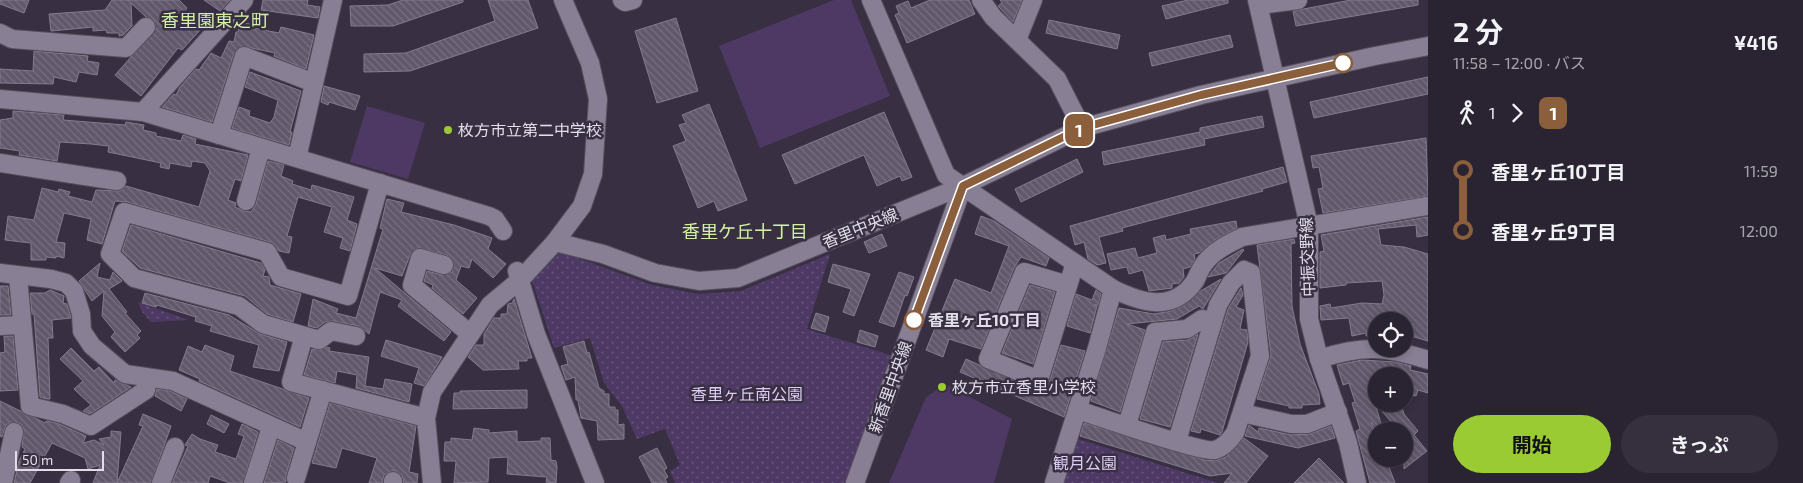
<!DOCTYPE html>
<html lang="ja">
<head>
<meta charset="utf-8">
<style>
  :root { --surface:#2a2432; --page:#36303e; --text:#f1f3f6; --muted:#a5a4ac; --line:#46414d; --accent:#9bcb33 }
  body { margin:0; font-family:"Exo 2","Noto Sans JP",sans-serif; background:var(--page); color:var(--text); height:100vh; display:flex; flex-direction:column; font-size:19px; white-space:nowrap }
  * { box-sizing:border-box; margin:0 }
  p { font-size:16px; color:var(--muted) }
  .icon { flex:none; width:28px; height:28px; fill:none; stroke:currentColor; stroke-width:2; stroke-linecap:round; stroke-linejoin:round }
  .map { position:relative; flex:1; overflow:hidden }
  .details { display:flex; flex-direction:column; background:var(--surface); width:375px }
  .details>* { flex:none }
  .badge { padding:0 10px; border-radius:8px; font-size:18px; line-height:32px }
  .fabs { position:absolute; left:1368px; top:312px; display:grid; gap:10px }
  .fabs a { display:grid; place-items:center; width:45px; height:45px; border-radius:50%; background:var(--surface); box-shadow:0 2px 8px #0003,0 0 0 1px var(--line); font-size:25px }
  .scale { position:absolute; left:15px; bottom:12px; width:89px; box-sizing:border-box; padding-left:5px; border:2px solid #e2dde8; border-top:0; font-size:14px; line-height:18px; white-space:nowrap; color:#e2dde8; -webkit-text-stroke:4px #383042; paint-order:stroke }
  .map>.badge { position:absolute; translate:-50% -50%; box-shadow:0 0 0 2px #fff }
  .legs { display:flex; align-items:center; gap:8px; height:55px; padding:0 25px; font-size:16px }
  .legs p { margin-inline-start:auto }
  .head { display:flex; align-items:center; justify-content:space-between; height:85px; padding:0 25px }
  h1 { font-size:28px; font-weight:700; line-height:38px }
  .action { display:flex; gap:10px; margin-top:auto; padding:10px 25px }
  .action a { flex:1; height:58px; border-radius:30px; background:var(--accent); color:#111; font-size:20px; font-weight:700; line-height:58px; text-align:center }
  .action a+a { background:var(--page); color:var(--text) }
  ul { padding:0 25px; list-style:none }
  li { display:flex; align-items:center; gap:18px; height:60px; font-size:19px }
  li i { display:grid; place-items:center; width:8px; height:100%; margin:0 6px; background:currentColor }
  li i::after { content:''; width:12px; height:12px; margin:-6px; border:4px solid; border-radius:50%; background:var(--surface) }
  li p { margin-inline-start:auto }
  li:first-child i { background:linear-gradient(#0000 50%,currentColor 0) }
  li:last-child i { background:linear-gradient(currentColor 50%,#0000 0) }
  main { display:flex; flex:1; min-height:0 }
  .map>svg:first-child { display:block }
  .grass { fill:#4e3864 }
  .park { fill:url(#park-dots) }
  .building { fill:url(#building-back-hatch); stroke:#847b8f }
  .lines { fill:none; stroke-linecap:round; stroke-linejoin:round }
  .minor-casing { stroke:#564f5e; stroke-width:20 }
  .minor { stroke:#897f94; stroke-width:18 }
  .line-1-casing { stroke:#fff; stroke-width:11 }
  .line-1 { stroke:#8b5e3c; stroke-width:8 }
  .stop-1-dot { fill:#fff; stroke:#8b5e3c; stroke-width:2.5 }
  .poi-dot { fill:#9bcb33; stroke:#383042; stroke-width:2 }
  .labels { text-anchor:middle; stroke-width:5; stroke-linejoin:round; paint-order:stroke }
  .poi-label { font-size:16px; fill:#e2dde8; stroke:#383042; text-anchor:start }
  .street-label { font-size:16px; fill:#e2dde8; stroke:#383042 }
  .stop-label { font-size:16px; font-weight:bold; fill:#e2dde8; stroke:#383042; text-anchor:start }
  .park-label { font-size:16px; fill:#deccf4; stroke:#383042 }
  .neighbourhood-label { font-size:18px; fill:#d3f0a7; stroke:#383042 }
</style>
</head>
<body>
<main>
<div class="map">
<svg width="1428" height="483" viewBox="0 0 1428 483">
  <defs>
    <pattern id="park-dots" width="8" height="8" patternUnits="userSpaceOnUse" patternTransform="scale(1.25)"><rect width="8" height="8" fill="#4e3864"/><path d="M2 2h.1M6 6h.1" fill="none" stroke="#67547a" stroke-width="1.8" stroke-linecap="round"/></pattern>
    <pattern id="building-back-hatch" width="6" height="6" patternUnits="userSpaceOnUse" patternTransform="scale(1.25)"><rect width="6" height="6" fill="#61586b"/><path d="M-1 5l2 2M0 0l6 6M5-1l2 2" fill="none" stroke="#777080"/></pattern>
  </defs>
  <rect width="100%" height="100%" fill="#383042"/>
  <!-- grass -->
  <g class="grass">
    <path d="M834 0H851L890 96 760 148 719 46Z"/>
    <path d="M367 106 425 123 408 179 350 162Z"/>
    <path d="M945 384 1012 419 994 483H889L926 397Z"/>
  </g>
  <!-- park -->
  <g class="park">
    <path d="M556 250 652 285 698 294 741 291 830 254 807 329 893 356 846 483H675L670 471 680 465 665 429 637 439 622 406 604 383 590 338 554 348 532 280Z"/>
    <path d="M138 302 189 320 151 322 142 312Z"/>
    <path d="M1072 437 1218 483H1057Z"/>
  </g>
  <!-- building -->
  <g class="building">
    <path d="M0 0H29L24 13 0 4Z"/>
    <path d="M112 0H179L187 8 184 12 202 28 182 50 178 48 141 96 115 75 156 29 154 20 146 17 131 3 132 26 123 35 119 36V33H107L106 30 93 31V27L51 31 49 14 105 10Z"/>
    <path d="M204 0H230L220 11Z"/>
    <path d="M263 0H308L307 5 320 7 318 18 261 10Z"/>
    <path d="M403 0H463V2L393 26H351L350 6 388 5Z"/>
    <path d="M488 0H528L538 28 410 71 364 72V54L406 53 495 21Z"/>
    <path d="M930 0H969L975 14 907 43 895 15 899 13 896 6 908 1 911 8Z"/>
    <path d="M1000 0H1022L1013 22 998 6 1002 3Z"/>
    <path d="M1188 0H1228V3L1166 19 1162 6Z"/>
    <path d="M1351 0H1418V5L1296 26 1293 11Z"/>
    <path d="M676 18 698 91 657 103 635 31Z"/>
    <path d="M1049 20 1120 35 1117 49 1046 33Z"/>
    <path d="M244 23 254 25 253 28 279 33 281 27 314 35 306 69 274 56 275 53 242 46 234 53 212 122 162 107 174 94 176 95 180 87 196 69 199 70 211 53 221 58 229 41 234 42 236 32H238L239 27 244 28Z"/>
    <path d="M1230 35 1233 47 1152 66 1149 53Z"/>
    <path d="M34 51 88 56 87 61 99 63 97 75 79 72 76 82 54 77 53 84 0 83V69L33 71Z"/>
    <path d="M250 72 301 91 290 132H292L289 145 232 128 239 107 250 111 249 116 270 123 274 117 278 100 245 87Z"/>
    <path d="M1428 77V94L1314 118 1310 102Z"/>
    <path d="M324 86 360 96 355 110 329 102 328 105 321 102Z"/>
    <path d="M709 104 747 200 718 211 714 201 698 208 673 146 686 141 679 125 686 123 682 115Z"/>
    <path d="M13 111 64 115 63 120 125 125 126 122 144 125 143 130 156 133V136L181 141 183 135 196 139 195 144 248 155 241 181 235 179 228 200 236 203 235 207 244 211 251 212 256 204 268 161 284 165 281 176 293 181 292 184 311 190 312 185 354 197 347 220 357 224 350 251 340 248 343 238 324 232 332 207 298 197 287 236 292 237 289 253 279 251 270 242 127 202 115 201 102 244 87 240 91 219 64 213 56 242 65 243 64 258 56 256V258L46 257V260H31V243L5 240 8 216 34 220 42 188 58 192 59 189 70 192 68 196 92 202 96 190 120 191 126 186 199 207 210 171 205 163 192 161 191 167 170 163 169 169 160 167 161 163 108 152 109 146 91 144 60 142 57 161 19 155 20 151 0 148V120L13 118Z"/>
    <path d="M884 112 912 177 902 181 900 176 877 186 864 155 795 184 782 155Z"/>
    <path d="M1262 116 1264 127 1204 139 1205 145 1104 165 1102 152 1200 132V128Z"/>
    <path d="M1426 138 1428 196 1323 213 1318 189 1323 188 1319 167 1313 168 1311 156Z"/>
    <path d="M1077 159 1083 172 1021 202 1015 189Z"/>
    <path d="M1283 167 1287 182 1262 189 1263 191 1122 228 1123 231 1099 237 1106 263 1097 265 1088 259 1084 242 1075 245 1070 226Z"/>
    <path d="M387 199 404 203 401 212 454 225 492 238 488 249 506 264 493 278 472 259 469 268 461 266 456 280 477 298 463 314 432 288 433 285 424 281 427 271 442 275 452 272 454 263 447 255 417 248 410 255 402 276 375 268 451 332 444 341 398 306 402 300 380 292 369 334 359 326 333 321 325 322 317 328 308 326 313 299 338 309 336 313 356 318 383 229 380 228Z"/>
    <path d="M981 216 994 221 1049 258 1046 266 1021 257 1014 268 981 349 949 339 943 357 926 350 955 279 991 293 1009 246 975 234Z"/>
    <path d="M1428 217V235L1417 237 1416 225 1378 229 1381 245 1404 247 1428 254V341L1404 334V321H1376V334L1366 336V333L1352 336 1349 318 1321 320 1320 306 1330 304 1331 308 1362 303 1382 304 1384 295 1382 281 1346 283V285L1320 288V252L1324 251 1321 235Z"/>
    <path d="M1236 221 1237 228 1215 240 1199 253 1194 254 1195 259 1190 267 1183 269 1184 277 1179 283 1172 284V288L1149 291 1143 270 1129 274 1127 267 1111 270 1107 254 1135 248 1138 258 1157 253 1153 238 1165 235 1166 240 1191 234 1190 229Z"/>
    <path d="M131 225 261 263 265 270 263 276 269 277 270 285 301 294 293 322 267 314 245 296 140 268 122 251Z"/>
    <path d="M882 234 887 246 869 253 864 242Z"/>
    <path d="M1294 239 1295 243 1291 244 1292 306 1300 344 1319 394 1320 404 1302 405V408H1289V406L1257 399 1271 355 1257 245Z"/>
    <path d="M1243 249 1244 250 1226 273 1208 277 1219 263Z"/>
    <path d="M100 263 97 277 110 280 113 272 122 281 109 289 127 312 125 313 141 331 137 335 140 338 125 352 111 337 115 332 102 316 104 291 92 301 79 281Z"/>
    <path d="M833 264 870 274 854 316 843 312 851 289 828 282Z"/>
    <path d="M899 272 914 277 907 296 905 295 894 327 879 322Z"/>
    <path d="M1221 279 1203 309 1199 306 1177 319 1127 324 1145 330 1120 412 1091 401 1119 308 1154 314 1171 311 1183 306 1199 292Z"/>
    <path d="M1030 285 1055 292 1033 364 1002 353Z"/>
    <path d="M0 286H8L11 315H0Z"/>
    <path d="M1241 288 1243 295 1236 307 1244 310 1240 329 1247 330 1248 342 1222 432 1220 435 1201 429 1200 433 1191 431 1228 309Z"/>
    <path d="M50 290 64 296 63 303 67 304 71 318 52 320 53 338H48L50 399H47L40 397 34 314H32L30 293H45Z"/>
    <path d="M1096 290 1101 294 1098 305H1094L1097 306 1090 333 1067 326 1076 294 1092 300Z"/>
    <path d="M145 293 229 315 260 334 287 342 279 371 253 367 259 345 210 331 212 326 195 321 196 317 157 305 156 307 142 303Z"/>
    <path d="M514 299 532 358H527V361H518L519 369 483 370 468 357 476 345H484V334L494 318H501V314H507L508 304 512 303Z"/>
    <path d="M816 313 829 317 825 332 811 328Z"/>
    <path d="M860 330 878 336 875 347 857 342Z"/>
    <path d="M1198 334 1170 427 1140 419 1163 342 1188 340Z"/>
    <path d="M4 336H13L18 390 0 391V353L5 352Z"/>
    <path d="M386 340 442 357 424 386 414 383 419 368 381 356Z"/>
    <path d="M584 341 587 353 589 352 599 388 604 391V394H609V407H615V410H618V425L624 424V439L598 440 597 421 581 418 578 400H576L575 377 566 380 561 366 568 364 563 347Z"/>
    <path d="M205 345 234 356 230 371 309 398 300 427 199 381 200 379 179 370 188 346 202 352Z"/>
    <path d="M1061 345 1085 351 1064 417 960 372 966 359 1035 390 1044 391 1049 383Z"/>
    <path d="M327 347 330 348 329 351 369 357 365 386 383 389 385 379 412 384 409 402 356 388 357 375 337 371 335 383 304 375 312 349 320 350Z"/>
    <path d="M71 348 94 371 99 367 114 383 115 380 131 387 90 414 83 411 91 405 74 389 83 381 60 359Z"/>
    <path d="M1362 360 1396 362 1411 366 1410 370 1428 374V393L1418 390 1416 396 1404 393V376H1374L1376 404H1401L1404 414 1418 431 1414 435 1427 451 1404 469V431H1399L1375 403 1383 431H1379L1371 422 1376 434V459H1386L1395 483H1370L1356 431 1360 429 1352 403 1355 402 1349 383 1343 385 1337 365Z"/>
    <path d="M157 389 170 391 187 399 181 411 155 396Z"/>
    <path d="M527 390V408L453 409 454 393H460V391Z"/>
    <path d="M0 401 45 423 46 421 57 423 86 436 83 443 94 440 104 445 99 439 111 437V431L121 432 117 483H93L100 465 88 469 85 458 52 443 30 483H14L19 461 25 449 22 447 24 429 21 424 11 422 6 425 2 437 0 436Z"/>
    <path d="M330 403 416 426 409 472 418 474 417 483H404L402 475 393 470 384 475 382 483H369L377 458 342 448 336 468 312 463Z"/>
    <path d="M143 414 171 426 151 483H117L143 426 139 425Z"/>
    <path d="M211 415 229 424 224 433 207 424Z"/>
    <path d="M1084 423 1204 460 1215 461 1226 457 1244 438 1268 456 1246 483H1224L1232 473 1210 476 1080 436Z"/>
    <path d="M242 424 258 432 243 483H230L210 476 208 483H172L188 446 185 445 192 434 200 439 218 445 215 452 236 459 244 436 238 434Z"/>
    <path d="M1249 425 1258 432 1259 428 1291 435 1310 434 1331 426 1335 438 1298 448 1245 436Z"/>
    <path d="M474 428 489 430V433L517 431V442L541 441V438H550L551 460 556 461 557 467 556 483 546 482 547 477 507 474 508 457 489 458 488 482 454 483 456 461H444L445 442H451V438L472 440Z"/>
    <path d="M278 440 294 448 286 475V482L264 483Z"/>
    <path d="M657 448 667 468 664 470 668 477 665 479 667 483H652L639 457Z"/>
    <path d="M1319 458 1344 483H1294Z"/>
  </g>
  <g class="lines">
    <!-- minor casing -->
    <g class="minor-casing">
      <g id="minor">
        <path d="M622 0 625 2 633 0"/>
        <path d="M871 0 946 175 1113 289C1142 303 1173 313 1195 281 1198 275 1200 269 1204 264 1213 251 1228 244 1242 237L1428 206"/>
        <path d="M981 0 993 17 1057 79 1082 128"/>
        <path d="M1257 0 1309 226V319L1319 359 1348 443 1357 483"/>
        <path d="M1259 5 1298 0"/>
        <path d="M0 33 12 39 126 48 146 27"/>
        <path d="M1017 40 1033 0"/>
        <path d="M0 99 143 112 489 216 495 219 503 231"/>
        <path d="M143 112 244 0"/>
        <path d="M219 135 244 56 314 83"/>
        <path d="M297 158 333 0"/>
        <path d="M0 163 117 181"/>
        <path d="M246 201 261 148"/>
        <path d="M555 242 603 254 655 273 699 281 738 278 963 186 1082 128 1201 95 1375 56 1428 46"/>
        <path d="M444 265 420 258 412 285 469 333"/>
        <path d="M517 271 536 334 595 483"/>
        <path d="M0 273 51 279 66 283 74 291 81 314 82 331 92 346 125 374 173 381 307 442"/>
        <path d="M18 277 30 406 63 414 91 426 146 390 148 378"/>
        <path d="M1068 285 1024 272 988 359 1039 380C1051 341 1063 302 1075 263"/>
        <path d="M0 326 22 325"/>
        <path d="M304 336 291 382 426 418"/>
        <path d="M356 336 331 331 319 340 263 324 239 306 134 278 110 254 124 212 267 252 281 277 348 296 380 183"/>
        <path d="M1319 359C1363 345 1384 346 1428 360"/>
        <path d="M1077 410C1098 416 1201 453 1215 450 1223 448 1230 440 1235 433L1260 356 1251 273 1244 270 1231 283 1218 305 1177 441"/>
        <path d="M1242 413 1291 424H1307L1338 412"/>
        <path d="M1127 425 1155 332 1187 329 1202 319 1213 322"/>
        <path d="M296 478 323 390"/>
        <path d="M3 483 14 432"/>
        <path d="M69 483 71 480"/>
        <path d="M161 483 175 447"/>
        <path d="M253 483 271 427"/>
        <path d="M393 483V481"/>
        <path d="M432 483 426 418 432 392 490 305 521 279 555 242 582 206 593 174 598 99 590 63 563 0"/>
        <path d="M855 483 963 186"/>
        <path d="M1054 483 1097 348 1113 289"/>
      </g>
    </g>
    <!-- minor -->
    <use href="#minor" class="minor"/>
  </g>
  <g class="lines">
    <!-- line-1 casing -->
    <g class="line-1-casing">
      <path id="line-1" d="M914 320 963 186 1082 128 1201 95 1343 63"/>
    </g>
    <!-- line-1 -->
    <use href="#line-1" class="line-1"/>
  </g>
  <!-- markers -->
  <g class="stop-1-dot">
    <circle cx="1343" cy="63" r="9"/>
    <circle cx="914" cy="320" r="9"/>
  </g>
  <g class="poi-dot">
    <circle cx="448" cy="130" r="5"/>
    <circle cx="942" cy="387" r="5"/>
  </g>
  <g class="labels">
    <!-- poi labels -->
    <g class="poi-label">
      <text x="458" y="136">枚方市立第二中学校</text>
      <text x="952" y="393">枚方市立香里小学校</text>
    </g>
    <!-- street labels -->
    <g class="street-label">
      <text transform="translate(860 228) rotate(-22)" y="6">香里中央線</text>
      <text transform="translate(1307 257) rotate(-92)" y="6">中振交野線</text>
      <text transform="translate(890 387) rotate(-70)" y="6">新香里中央線</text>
    </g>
    <!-- stop labels -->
    <g class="stop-label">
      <text x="928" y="326">香里ヶ丘10丁目</text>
    </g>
    <!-- park labels -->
    <g class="park-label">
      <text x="747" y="400">香里ヶ丘南公園</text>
      <text x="1085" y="469">観月公園</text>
    </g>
    <!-- neighbourhood labels -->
    <g class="neighbourhood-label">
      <text x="215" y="27">香里園東之町</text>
      <text x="745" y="238">香里ケ丘十丁目</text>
    </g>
  </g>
</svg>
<div class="fabs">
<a><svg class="icon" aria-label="locate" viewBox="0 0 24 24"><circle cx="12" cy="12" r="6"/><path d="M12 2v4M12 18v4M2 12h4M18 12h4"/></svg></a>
<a>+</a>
<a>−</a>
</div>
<div class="scale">50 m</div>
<b class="badge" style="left:1079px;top:130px;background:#8b5e3c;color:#fff">1</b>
</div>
<section class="details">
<div class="head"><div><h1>2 分</h1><p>11:58 – 12:00 · バス</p></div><b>¥416</b></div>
<div class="legs"><svg class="icon" aria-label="walk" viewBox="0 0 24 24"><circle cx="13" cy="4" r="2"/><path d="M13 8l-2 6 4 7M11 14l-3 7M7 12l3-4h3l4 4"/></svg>1<svg class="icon" aria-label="forward" viewBox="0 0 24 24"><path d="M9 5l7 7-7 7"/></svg><b class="badge" style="background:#8b5e3c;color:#fff">1</b></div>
<ul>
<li><i style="color:#8b5e3c"></i><b>香里ヶ丘10丁目</b><p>11:59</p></li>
<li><i style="color:#8b5e3c"></i><b>香里ヶ丘9丁目</b><p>12:00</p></li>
</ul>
<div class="action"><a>開始</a><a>きっぷ</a></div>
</section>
</main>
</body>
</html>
